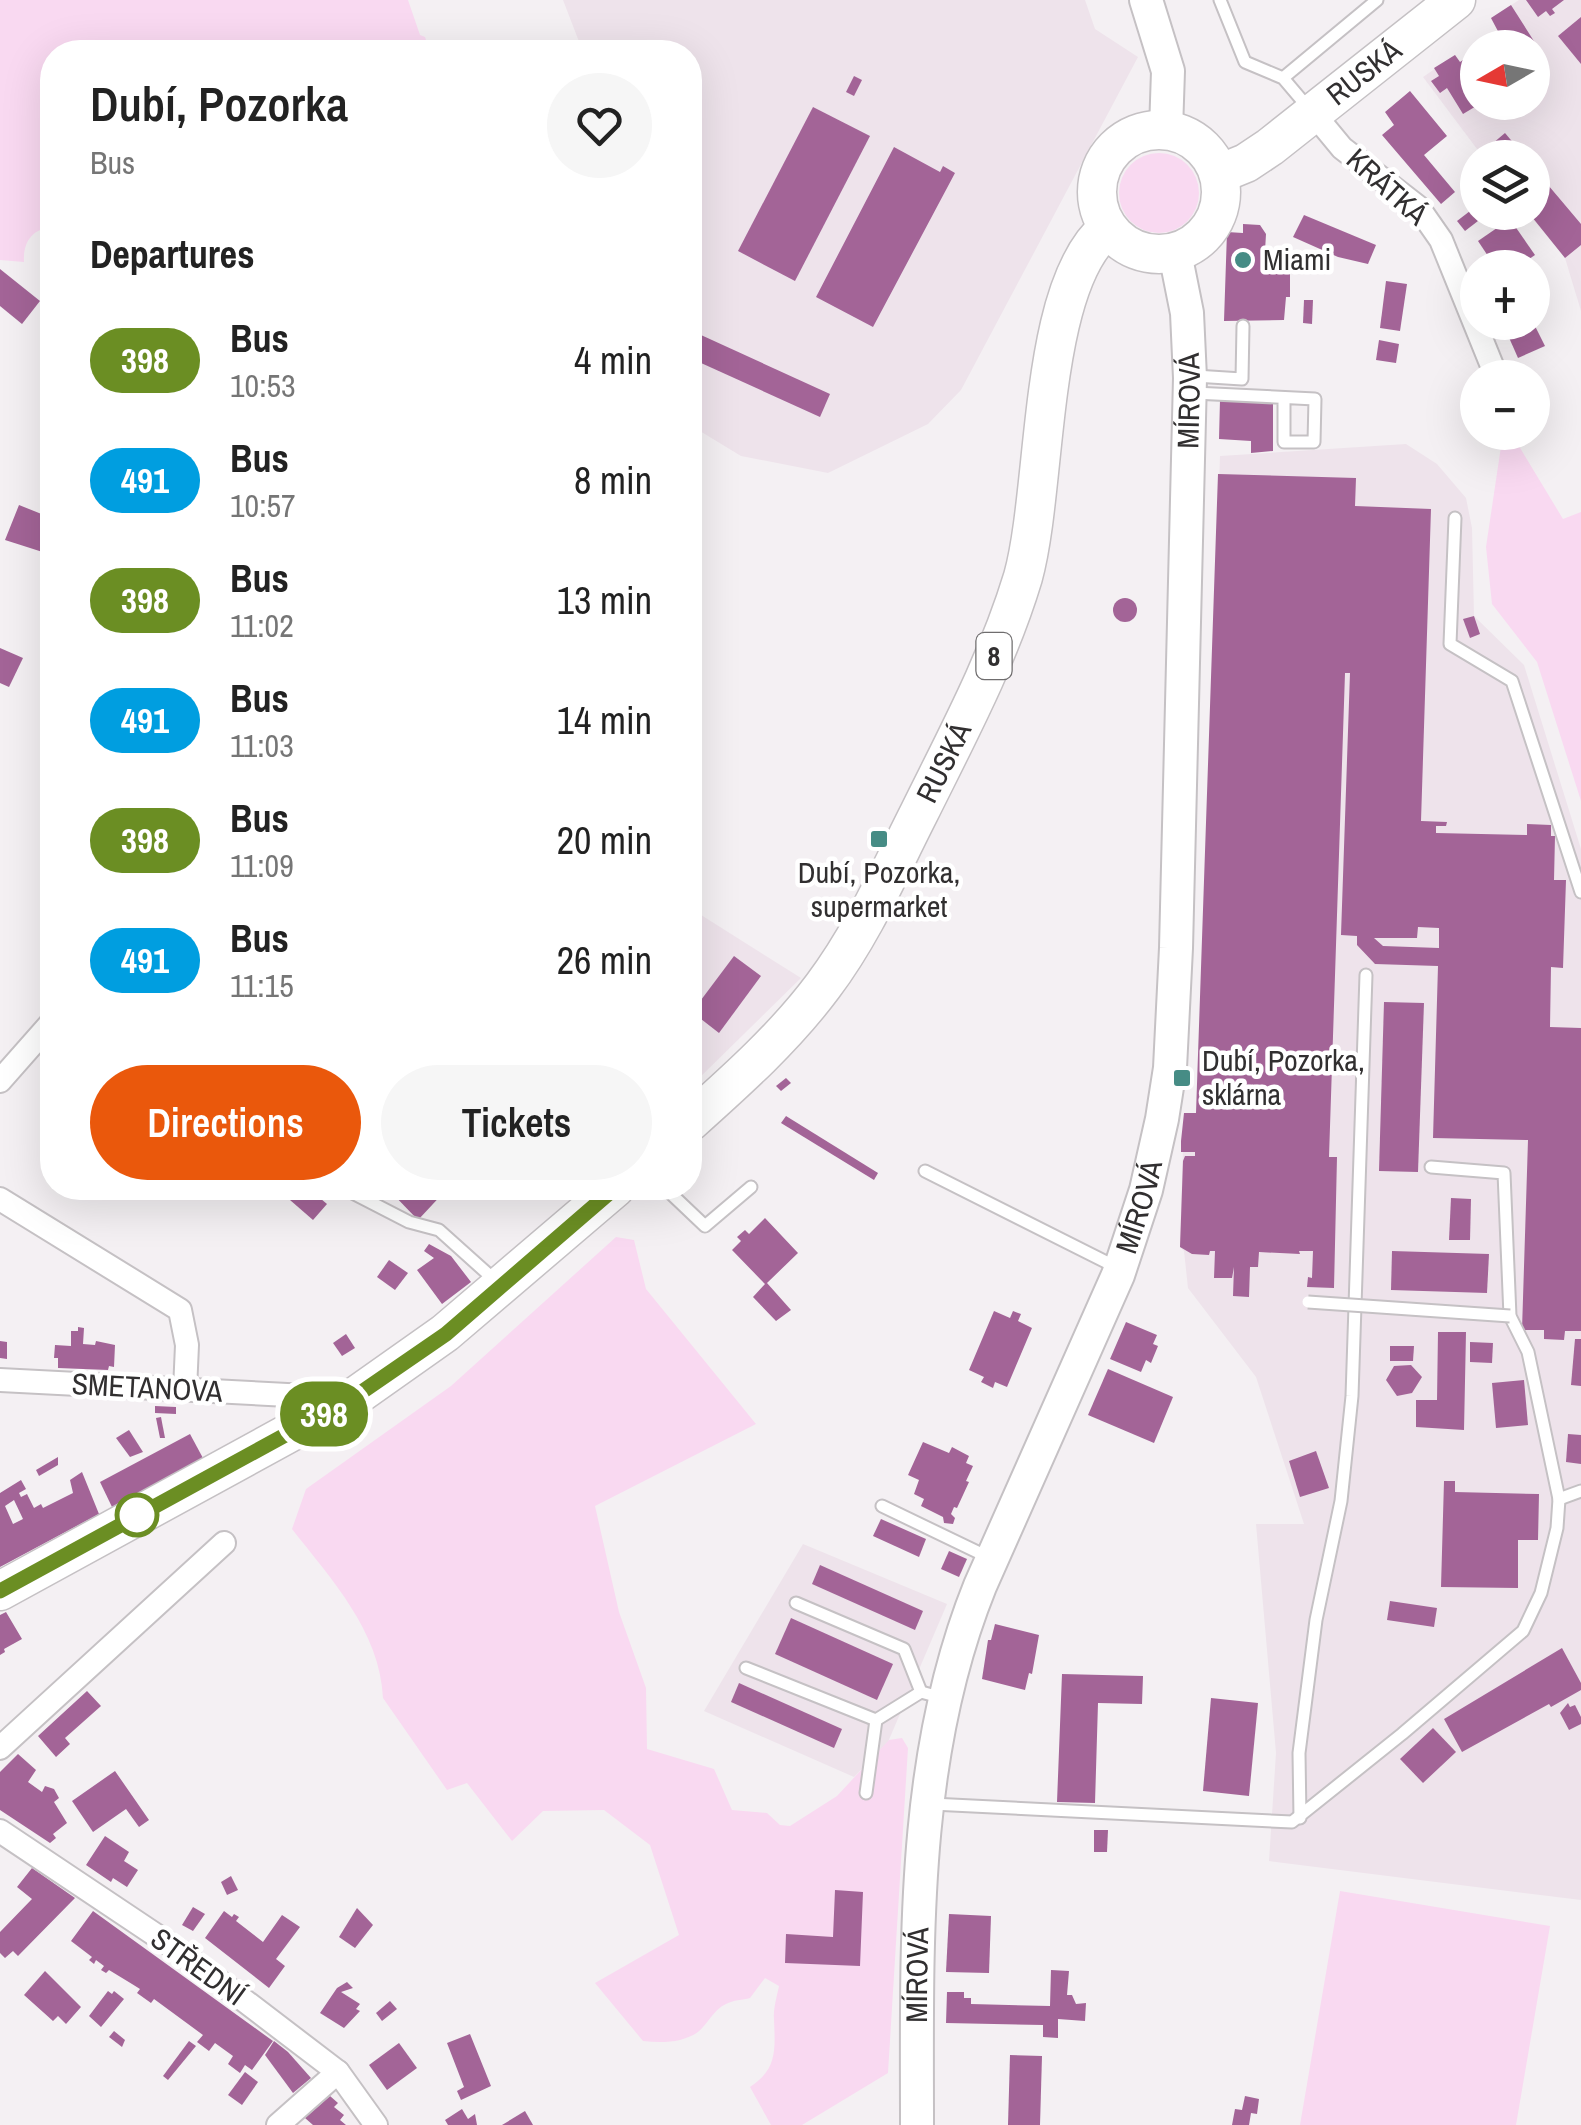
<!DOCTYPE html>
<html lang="en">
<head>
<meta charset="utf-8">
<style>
  :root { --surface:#fff; --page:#f6f6f6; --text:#222; --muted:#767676; --accent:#ea580c }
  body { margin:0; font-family:"Archivo Narrow",sans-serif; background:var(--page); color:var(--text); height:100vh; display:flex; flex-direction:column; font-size:38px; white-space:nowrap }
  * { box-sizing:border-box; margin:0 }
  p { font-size:32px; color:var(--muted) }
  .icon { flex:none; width:55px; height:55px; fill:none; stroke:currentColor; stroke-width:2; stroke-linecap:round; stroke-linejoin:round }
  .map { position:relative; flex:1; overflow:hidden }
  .details { position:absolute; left:40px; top:40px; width:662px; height:1160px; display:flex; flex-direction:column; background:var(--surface); border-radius:40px; box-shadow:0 10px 40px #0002 }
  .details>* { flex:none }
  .badge { padding:0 20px; border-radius:32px; font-size:35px; line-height:65px }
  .needle { width:65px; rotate:261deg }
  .buttons { position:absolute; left:1460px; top:30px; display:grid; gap:20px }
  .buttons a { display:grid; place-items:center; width:90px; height:90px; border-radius:50%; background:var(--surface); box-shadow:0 10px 40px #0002; font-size:50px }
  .map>.badge { position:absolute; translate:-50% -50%; box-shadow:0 0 0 5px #fff }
  h2 { padding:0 50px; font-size:38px; line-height:90px }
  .round { display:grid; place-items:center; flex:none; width:105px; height:105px; border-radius:52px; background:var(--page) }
  .head { display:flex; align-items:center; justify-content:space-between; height:170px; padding:0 50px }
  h1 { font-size:48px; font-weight:600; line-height:75px }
  .primary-button { display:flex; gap:20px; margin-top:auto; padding:20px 50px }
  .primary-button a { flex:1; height:115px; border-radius:60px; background:var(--accent); color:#fff; font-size:40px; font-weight:600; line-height:115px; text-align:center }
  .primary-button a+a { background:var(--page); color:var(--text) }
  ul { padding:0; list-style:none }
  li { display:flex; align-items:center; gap:30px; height:120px; padding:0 50px }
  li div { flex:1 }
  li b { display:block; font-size:38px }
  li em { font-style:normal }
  li .badge { min-width:110px; font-weight:700; text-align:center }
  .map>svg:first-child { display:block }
  .built { fill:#eee3eb }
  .green { fill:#f9d9f1 }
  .building { fill:#a36497; fill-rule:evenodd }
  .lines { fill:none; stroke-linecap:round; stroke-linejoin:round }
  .lane-casing { stroke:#c5c1c4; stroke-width:15 }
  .street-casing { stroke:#c5c1c4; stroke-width:26 }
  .secondary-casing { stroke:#c5c1c4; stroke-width:36 }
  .primary-casing { stroke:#c5c1c4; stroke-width:41 }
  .lane { stroke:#fff; stroke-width:11 }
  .street { stroke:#fff; stroke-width:22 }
  .secondary { stroke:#fff; stroke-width:32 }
  .primary { stroke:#fff; stroke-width:38 }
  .lane-bridge-casing { stroke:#c5c1c4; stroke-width:15; stroke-linecap:butt }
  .lane-bridge { stroke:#fff; stroke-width:11 }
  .line-casing { stroke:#fff; stroke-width:22 }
  .line { stroke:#6b8e23; stroke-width:15 }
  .poi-dot { fill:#468c85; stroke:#fff; stroke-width:4 }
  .stop-dot { fill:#fff; stroke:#6b8e23; stroke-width:5 }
  .labels { text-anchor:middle; stroke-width:9; stroke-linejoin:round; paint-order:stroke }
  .shield { fill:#fff; stroke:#6f6d6e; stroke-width:2.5 }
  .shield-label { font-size:28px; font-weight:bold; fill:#312f30 }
  .street-label { font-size:30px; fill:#312f30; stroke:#fff }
  .poi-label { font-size:30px; fill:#312f30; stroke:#fff; text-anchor:start }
</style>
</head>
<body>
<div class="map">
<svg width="1581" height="2125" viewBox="0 0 1581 2125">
  <rect width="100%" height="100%" fill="#f4f0f3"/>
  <!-- built -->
  <g class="built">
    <path d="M563 0H1085L1095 29 1138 57 961 390 928 424 828 473 741 456 690 425V52H583Z"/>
    <path d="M1519 0H1581V311L1565 258 1528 213 1532 212V158L1483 157 1423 77 1455 55 1460 62 1477 50 1478 102H1532V48L1482 47 1500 35 1491 18Z"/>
    <path d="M1406 444 1437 464 1466 498 1472 528 1474 616 1524 665 1581 849V1900L1269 1861 1276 1753 1256 1524H1304L1256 1377 1188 1288 1184 1251 1180 1247 1184 1113H1198L1220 456Z"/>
    <path d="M690 908 801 978 690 1087Z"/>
    <path d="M803 1544 947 1604 888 1742 854 1777 704 1711Z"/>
  </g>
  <!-- green -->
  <g class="green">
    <path d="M0 0H408L420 35 425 37 430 52H52V227C32 229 23 242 24 262L0 260Z"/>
    <circle cx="1159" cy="193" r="40"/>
    <path d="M1503 433H1511L1563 519 1581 512V801L1537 662 1492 604 1486 547Z"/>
    <path d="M616 1237 634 1240 646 1289 756 1424 595 1506 619 1612 646 1688 647 1749 714 1769 732 1810 767 1813 780 1825 790 1826 837 1796 889 1740 902 1738 908 1748 888 2073 802 2125H771L750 2087C778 2069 775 2048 774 2019 773 2009 777 1996 779 1986L765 1978 750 1998C743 2000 733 2000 726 2004 713 2010 708 2024 698 2032 682 2043 662 2043 643 2041L595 1983 679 1935 650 1845 604 1810 543 1811 512 1841 467 1783 447 1790 383 1698C380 1631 331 1579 292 1529L306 1489 451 1386Z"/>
    <path d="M1340 1891 1550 1926 1516 2125H1300Z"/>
  </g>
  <!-- building -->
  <g class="building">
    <path d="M1526 0H1564L1552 9 1555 13 1550 16 1546 11 1538 17Z"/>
    <path d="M1511 5 1546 60 1532 69V48H1482L1500 35 1491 18Z"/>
    <path d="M1581 17V64L1558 36Z"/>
    <path d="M1478 50V105L1463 114 1447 88 1440 93 1431 81 1439 76 1434 68 1455 55 1460 62Z"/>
    <path d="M854 76 862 80 854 96 846 92Z"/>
    <path d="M1410 91 1447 136 1424 155 1455 192 1441 204 1382 135 1394 125 1385 112Z"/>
    <path d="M813 107 870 136 795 281 738 251Z"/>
    <path d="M1505 133 1526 158H1483L1480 154Z"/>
    <path d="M894 147 940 172 943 166 955 173 873 327 816 297Z"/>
    <path d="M1532 166 1581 224V245L1565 258 1528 212H1532Z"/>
    <path d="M1470 211 1478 221 1465 231 1457 221Z"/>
    <path d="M1304 215 1376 245 1368 264 1338 257 1293 237Z"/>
    <path d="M1510 219 1535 255 1516 268H1496L1478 241Z"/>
    <path d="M1243 224 1260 225 1266 234 1265 251 1271 250 1290 264V297H1286L1284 320 1224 321 1227 232 1243 233Z"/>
    <path d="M0 269 40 301 22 324 0 306Z"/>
    <path d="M1386 281 1407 284 1400 331 1380 328Z"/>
    <path d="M1304 300H1313L1312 324 1303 323Z"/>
    <path d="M1533 322 1545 346 1518 358 1507 333Z"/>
    <path d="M690 330 830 394 820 417 690 358Z"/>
    <path d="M1379 340 1399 344 1396 363 1376 360Z"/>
    <path d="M1472 395 1477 408 1468 412 1462 400Z"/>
    <path d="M1220 400 1273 403V451L1251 453V441L1219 439Z"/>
    <path d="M1218 474 1356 478 1355 506 1431 509 1421 821 1447 822 1446 826H1436V833L1527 835V824L1551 825V836H1555L1554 880H1566L1563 968 1551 967 1550 1027 1581 1028V1331H1565L1564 1340 1544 1339V1330H1522L1528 1140 1433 1138 1438 966 1375 964 1357 945V936L1341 935 1350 673H1345L1329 1157H1337L1334 1288 1307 1287 1308 1277 1312 1278 1313 1251H1299L1300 1254 1259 1252 1258 1267H1250L1249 1297 1233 1296 1234 1267 1232 1278H1214L1215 1251H1210L1209 1255 1192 1254 1180 1247 1183 1161 1185 1156H1195V1152H1181V1141L1184 1113H1196ZM1418 927 1439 928V948L1383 946 1374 938H1417Z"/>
    <path d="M19 505 49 517 52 522V555L5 540Z"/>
    <circle cx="1125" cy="610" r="12"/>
    <path d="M1474 616 1480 634 1470 638 1463 619Z"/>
    <path d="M0 648 23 658 9 687 0 683Z"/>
    <path d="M734 956 761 976 719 1033 692 1012Z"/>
    <path d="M1384 1002 1424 1003 1418 1172 1379 1171Z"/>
    <path d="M786 1078 791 1083 781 1091 776 1086Z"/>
    <path d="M786 1116 878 1173 874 1180 781 1123Z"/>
    <path d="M301 1188H308L327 1204 313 1220 290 1200Z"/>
    <path d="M391 1188H445L447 1189 418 1220 389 1190Z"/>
    <path d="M1451 1198 1471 1199 1470 1240H1449Z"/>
    <path d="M765 1218 798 1253 767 1283 791 1310 776 1321 753 1297 765 1284 732 1250 741 1241 737 1237 745 1230 749 1234Z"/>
    <path d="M429 1244 451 1256 471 1282 442 1304 417 1270 434 1258 424 1251Z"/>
    <path d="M1392 1251 1489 1254 1487 1293 1391 1290Z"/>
    <path d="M389 1260 408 1273 395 1290 377 1277Z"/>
    <path d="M994 1311 1010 1318 1013 1311 1021 1314 1018 1321 1032 1328 1007 1387 995 1382 993 1388 981 1382 984 1377 969 1370Z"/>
    <path d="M1126 1322 1157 1335 1153 1344 1158 1346 1151 1363 1146 1360 1141 1372 1110 1359Z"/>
    <path d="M78 1327 84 1328 83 1344 95 1345 96 1341 115 1345 114 1367 109 1366 108 1370 58 1368V1358H54L55 1345 71 1346V1331H78Z"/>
    <path d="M1438 1332H1466L1464 1430 1416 1427V1400H1437Z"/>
    <path d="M346 1334 355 1348 342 1356 333 1343Z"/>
    <path d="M1575 1339H1581V1386L1571 1385Z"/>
    <path d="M0 1341 7 1342V1359L0 1358Z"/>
    <path d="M1470 1342 1493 1343 1492 1363 1470 1362Z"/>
    <path d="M1390 1346H1414L1413 1361H1390Z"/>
    <path d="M1411 1365 1422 1377 1412 1393 1397 1396 1386 1380 1394 1366Z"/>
    <path d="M1108 1369 1173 1397 1154 1443 1088 1415Z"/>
    <path d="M1524 1380 1528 1425 1496 1428 1492 1383Z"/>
    <path d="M155 1406 176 1407V1414L155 1413Z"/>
    <path d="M161 1417 165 1438H160L156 1418Z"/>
    <path d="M129 1430 143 1452 130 1457 116 1438Z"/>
    <path d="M190 1434 204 1460 112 1507 100 1482Z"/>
    <path d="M1568 1434 1581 1435V1464L1566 1462Z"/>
    <path d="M923 1442 949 1453 952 1447 969 1456 966 1463 973 1466 966 1481 969 1482 957 1508 954 1507 951 1514 955 1518 953 1524 944 1523 943 1517 921 1506 924 1499 914 1494 919 1480 908 1475Z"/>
    <path d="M1316 1451 1329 1488 1300 1497 1289 1461Z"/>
    <path d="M58 1457V1465L39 1476 36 1470Z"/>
    <path d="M82 1472 99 1514 0 1567V1493L21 1480 26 1489 19 1493 21 1497 27 1494 34 1508 41 1504 43 1508 73 1493 70 1480ZM14 1500 23 1519 13 1524 5 1506Z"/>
    <path d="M1444 1481H1455V1492L1539 1494 1538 1540H1518V1588L1441 1587Z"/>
    <path d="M881 1519 926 1539 919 1557 873 1536Z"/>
    <path d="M949 1551 967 1559 959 1577 941 1569Z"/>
    <path d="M820 1565 923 1611 915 1630 812 1584Z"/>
    <path d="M1390 1601 1437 1608 1434 1627 1387 1620Z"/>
    <path d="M6 1612 22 1639 4 1649 5 1652 0 1655V1615Z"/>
    <path d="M791 1618 893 1664 877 1700 775 1654Z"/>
    <path d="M995 1624 1039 1635 1032 1674 1029 1673 1025 1690 982 1679 988 1640H991Z"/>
    <path d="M1562 1648 1581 1683V1690L1551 1707 1549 1704 1462 1752 1444 1719Z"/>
    <path d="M1062 1674 1143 1676 1142 1704 1098 1703 1095 1803 1057 1802Z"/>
    <path d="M739 1683 842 1729 834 1748 731 1702Z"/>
    <path d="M87 1691 101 1706 65 1738 70 1744 56 1757 38 1736Z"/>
    <path d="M1211 1698 1258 1703 1249 1796 1203 1791Z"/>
    <path d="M1568 1703 1570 1707 1575 1705 1581 1717V1724L1569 1730 1560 1713Z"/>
    <path d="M1433 1728 1456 1752 1423 1783 1400 1759Z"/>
    <path d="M18 1754 36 1770 28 1782 42 1792 45 1786 54 1789 59 1798 54 1802 67 1823 53 1834 56 1838 50 1843 0 1810V1772Z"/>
    <path d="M115 1771 149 1820 139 1827 126 1809 93 1832 72 1801Z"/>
    <path d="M1094 1830H1108L1107 1852H1094Z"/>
    <path d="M105 1836 129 1852 124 1861 138 1870 127 1887 113 1878 111 1882 86 1865Z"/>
    <path d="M32 1868 75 1898 18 1956 13 1951 5 1958 0 1953V1932L32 1899 17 1887Z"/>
    <path d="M231 1876 238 1890 227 1895 221 1882Z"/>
    <path d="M835 1890 863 1892 860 1966 785 1963 786 1934 833 1937Z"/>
    <path d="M193 1907 205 1914 193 1931 182 1925Z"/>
    <path d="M357 1908 373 1925 355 1948 339 1937Z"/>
    <path d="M93 1911 273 2041 252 2070 245 2065 240 2073 228 2064 233 2056 215 2043 209 2051 197 2042 203 2035 154 1999 151 2003 137 1993 140 1989 132 1984 109 1970 106 1973 101 1970 104 1966 96 1960 94 1964 89 1960 92 1957 71 1941Z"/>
    <path d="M224 1911 232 1917 234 1914 239 1917 236 1921 263 1942 282 1915 300 1927 276 1959 285 1966 269 1988 205 1938Z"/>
    <path d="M949 1914 991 1916 989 1973 946 1972Z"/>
    <path d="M1051 1970 1069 1971 1067 1995H1072L1076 2004 1086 2003 1085 2021 1058 2019V2038L1043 2037V2025L946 2023 947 1992H964V1998H971V2004L1050 2006Z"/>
    <path d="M45 1971 81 2007 66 2024 58 2016 53 2021 24 1995Z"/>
    <path d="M347 1982 353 1988 341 1992 360 2004 356 2009 360 2011 344 2028 320 2013 337 1988Z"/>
    <path d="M108 1991 112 1994 114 1991 124 1999 101 2027 89 2016Z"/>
    <path d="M390 2001 397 2009 382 2021 376 2013Z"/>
    <path d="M114 2031 125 2040 122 2047 109 2037Z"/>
    <path d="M470 2034 491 2086 461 2100 457 2091 464 2087 447 2043Z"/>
    <path d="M189 2041 196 2046 168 2080 163 2076Z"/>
    <path d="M274 2041 288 2052 311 2078 293 2093 265 2055Z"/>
    <path d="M399 2043 417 2068 387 2090 369 2065Z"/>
    <path d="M1010 2055 1042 2056 1040 2125H1008Z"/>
    <path d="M245 2072 258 2082 242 2105 228 2095Z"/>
    <path d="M330 2096 338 2103 334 2107 344 2115 340 2120 346 2125H313L305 2118Z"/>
    <path d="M1245 2096 1259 2099 1257 2114 1251 2113 1249 2125H1232L1235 2109 1242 2110Z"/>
    <path d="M462 2109 468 2119 475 2114 477 2125H448L445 2120Z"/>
    <path d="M525 2111 533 2125H502Z"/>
  </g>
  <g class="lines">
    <!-- lane casing -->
    <g class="lane-casing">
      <g id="lane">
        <path d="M1220 0 1245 62 1283 78 1311 111"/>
        <path d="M1283 78 1377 0"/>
        <path d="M1195 376 1242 379 1243 326"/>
        <path d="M1194 393 1315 399 1314 442H1284V398"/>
        <path d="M1455 518 1450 644 1512 681 1581 892"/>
        <path d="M925 1171 1116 1267"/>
        <path d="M343 1188 409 1222 439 1230 498 1283"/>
        <path d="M665 1188 705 1226 751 1187"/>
        <path d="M1559 1499 1581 1491"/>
        <path d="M882 1506 990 1558"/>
        <path d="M796 1603 904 1649 921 1692"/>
        <path d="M746 1668 876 1720 921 1692 943 1698"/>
        <path d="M866 1793 876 1720"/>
        <path d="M932 1804 1292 1822 1402 1734 1523 1631 1541 1593 1557 1528 1559 1499 1528 1352 1510 1316 1504 1173 1431 1167"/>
        <path d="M1300 1818 1299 1753 1316 1620 1341 1501 1352 1396 1366 975"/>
      </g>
    </g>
    <!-- street casing -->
    <g class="street-casing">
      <g id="street">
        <path d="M1313 113 1342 148 1418 207 1441 240 1497 378"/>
        <path d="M0 1081 52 1022"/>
        <path d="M0 1199 180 1310 187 1345 185 1390"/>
        <path d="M0 1380 345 1398"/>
        <path d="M0 1748 224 1543"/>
        <path d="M0 1831 178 1950 338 2072 376 2125"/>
        <path d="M278 2125 338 2072"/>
      </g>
    </g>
    <!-- secondary casing -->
    <g class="secondary-casing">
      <g id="secondary">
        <path d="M1146 0 1168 71 1166 130"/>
        <path id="s1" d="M917 2125C917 1944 911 1757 980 1586L1118 1275 1146 1190 1162 1119 1170 1068 1176 948 1190 378 1187 313 1175 253"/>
      </g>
    </g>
    <!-- primary casing -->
    <g class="primary-casing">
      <g id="primary">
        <circle cx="1159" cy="192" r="62"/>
        <path id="s2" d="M1219 174 1246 163 1270 147 1456 0"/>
        <path id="s3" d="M690 1122C737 1080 785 1037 823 986 863 933 889 872 919 813 957 736 998 660 1023 577 1048 487 1037 286 1108 228"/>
        <path d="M0 1591 353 1398 445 1333 615 1188"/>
      </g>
    </g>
    <!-- lane -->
    <use href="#lane" class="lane"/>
    <!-- street -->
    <use href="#street" class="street"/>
    <!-- secondary -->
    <use href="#secondary" class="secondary"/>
    <!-- primary -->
    <use href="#primary" class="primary"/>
    <!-- lane-bridge casing -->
    <g class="lane-bridge-casing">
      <path id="lane-bridge" d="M1308 1302 1510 1316"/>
    </g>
    <!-- lane-bridge -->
    <use href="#lane-bridge" class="lane-bridge"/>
  </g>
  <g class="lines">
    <!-- line casing -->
    <g class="line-casing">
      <path id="line" d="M0 1591 353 1398 446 1334 615 1188"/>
    </g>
    <!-- line -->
    <use href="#line" class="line"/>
  </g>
  <!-- markers -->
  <g class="poi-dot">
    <circle cx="1243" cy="260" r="10"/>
    <rect x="869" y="829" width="20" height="20" rx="5"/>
    <rect x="1172" y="1068" width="20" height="20" rx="5"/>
  </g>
  <circle class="stop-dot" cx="137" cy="1515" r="20"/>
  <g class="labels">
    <!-- shield labels -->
    <rect class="shield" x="976.5" y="633" width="35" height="46" rx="8"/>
    <g class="shield-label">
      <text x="994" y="666">8</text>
    </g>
    <!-- street labels -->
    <g class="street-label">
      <text dy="10" stroke="none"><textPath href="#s2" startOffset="178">RUSKÁ</textPath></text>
      <text transform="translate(1387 187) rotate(42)" y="10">KRÁTKÁ</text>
      <text dy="10" stroke="none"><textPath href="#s1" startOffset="1768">MÍROVÁ</textPath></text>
      <text dy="10" stroke="none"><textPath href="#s3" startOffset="445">RUSKÁ</textPath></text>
      <text dy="10" stroke="none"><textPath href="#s1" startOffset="958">MÍROVÁ</textPath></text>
      <text transform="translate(147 1388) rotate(3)" y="10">SMETANOVA</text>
      <text transform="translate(198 1967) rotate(36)" y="10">STŘEDNÍ</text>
      <text dy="10" stroke="none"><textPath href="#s1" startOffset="150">MÍROVÁ</textPath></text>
    </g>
    <!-- poi labels -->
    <g class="poi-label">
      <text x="1263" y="270">Miami</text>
      <text x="879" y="883" text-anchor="middle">Dubí, Pozorka,<tspan x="879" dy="34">supermarket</tspan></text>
      <text x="1202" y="1071">Dubí, Pozorka,<tspan x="1202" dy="34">sklárna</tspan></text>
    </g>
  </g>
</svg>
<div class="buttons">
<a><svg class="needle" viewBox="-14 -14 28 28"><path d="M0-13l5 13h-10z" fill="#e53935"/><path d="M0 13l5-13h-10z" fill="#767676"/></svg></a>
<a><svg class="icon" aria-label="layers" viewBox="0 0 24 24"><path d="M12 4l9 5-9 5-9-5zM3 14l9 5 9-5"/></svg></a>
<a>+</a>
<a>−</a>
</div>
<b class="badge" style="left:324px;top:1414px;background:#6b8e23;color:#fff">398</b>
<section class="details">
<div class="head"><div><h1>Dubí, Pozorka</h1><p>Bus</p></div><a class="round"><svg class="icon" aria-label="heart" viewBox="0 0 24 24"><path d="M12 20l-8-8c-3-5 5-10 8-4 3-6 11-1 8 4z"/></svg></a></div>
<h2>Departures</h2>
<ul>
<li><span class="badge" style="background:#6b8e23;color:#fff">398</span><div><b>Bus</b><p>10:53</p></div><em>4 min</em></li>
<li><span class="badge" style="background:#009ee0;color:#fff">491</span><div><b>Bus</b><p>10:57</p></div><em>8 min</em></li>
<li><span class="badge" style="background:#6b8e23;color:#fff">398</span><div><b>Bus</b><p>11:02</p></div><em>13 min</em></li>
<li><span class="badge" style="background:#009ee0;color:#fff">491</span><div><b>Bus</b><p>11:03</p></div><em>14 min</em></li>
<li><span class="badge" style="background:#6b8e23;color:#fff">398</span><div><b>Bus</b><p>11:09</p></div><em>20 min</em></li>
<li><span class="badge" style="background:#009ee0;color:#fff">491</span><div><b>Bus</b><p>11:15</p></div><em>26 min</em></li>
</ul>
<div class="primary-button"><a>Directions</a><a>Tickets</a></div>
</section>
</div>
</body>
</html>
